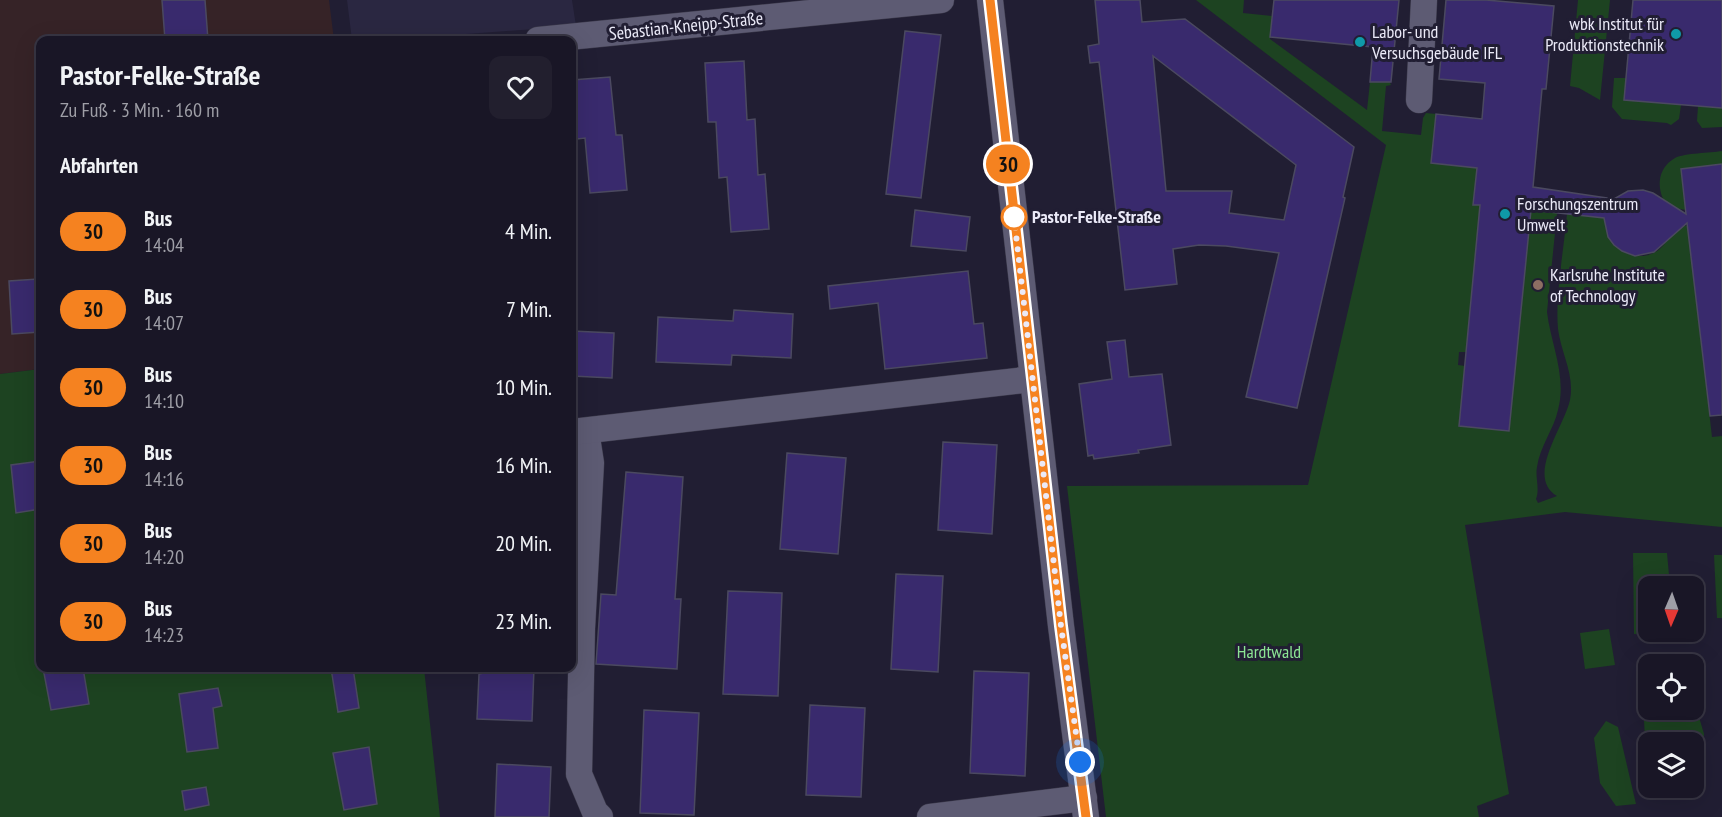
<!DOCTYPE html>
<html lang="de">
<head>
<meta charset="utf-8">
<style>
  :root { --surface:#191626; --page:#221f2e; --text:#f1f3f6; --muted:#9f9fa7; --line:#373543 }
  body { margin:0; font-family:"PT Sans Narrow",sans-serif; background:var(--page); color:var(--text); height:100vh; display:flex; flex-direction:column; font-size:22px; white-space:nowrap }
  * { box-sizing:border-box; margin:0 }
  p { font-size:20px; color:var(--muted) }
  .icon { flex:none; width:33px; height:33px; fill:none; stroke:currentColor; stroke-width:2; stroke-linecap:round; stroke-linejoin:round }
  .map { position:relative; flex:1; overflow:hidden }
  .sheet { position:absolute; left:36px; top:36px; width:540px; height:636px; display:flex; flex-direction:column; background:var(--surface); border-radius:12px; box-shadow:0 6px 24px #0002,0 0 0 2px var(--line) }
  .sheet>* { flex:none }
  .badge { padding:0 12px; border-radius:20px; font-size:21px; line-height:39px }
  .needle { width:39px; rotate:182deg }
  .tools { position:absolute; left:1638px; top:576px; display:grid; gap:12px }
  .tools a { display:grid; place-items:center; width:66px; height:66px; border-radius:12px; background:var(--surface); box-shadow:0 6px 24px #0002,0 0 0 2px var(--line); font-size:30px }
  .you { position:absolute; width:30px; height:30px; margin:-15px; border:4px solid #fff; border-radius:50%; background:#1a73e8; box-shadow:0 0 0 9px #1a73e833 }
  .map>.badge { position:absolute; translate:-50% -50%; box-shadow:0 0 0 3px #fff }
  h2 { padding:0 24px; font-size:22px; line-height:54px }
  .round { display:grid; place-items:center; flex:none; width:63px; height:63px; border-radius:12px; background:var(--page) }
  .summary { display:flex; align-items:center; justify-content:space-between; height:102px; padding:0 24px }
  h1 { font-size:28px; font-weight:800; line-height:45px }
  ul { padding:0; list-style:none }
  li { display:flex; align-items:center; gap:18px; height:78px; padding:0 24px }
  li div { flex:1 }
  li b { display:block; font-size:22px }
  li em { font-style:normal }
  li .badge { min-width:66px; font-weight:700; text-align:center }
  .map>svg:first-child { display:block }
  .commercial { fill:#362327 }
  .built { fill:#2a2741 }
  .green { fill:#1d4321 }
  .building { fill:#392a6d; stroke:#4b4960; stroke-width:1.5; fill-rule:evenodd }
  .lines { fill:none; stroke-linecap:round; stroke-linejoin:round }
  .minor-casing { stroke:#3c3a4b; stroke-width:27 }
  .minor { stroke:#5d5b73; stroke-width:26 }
  .line-casing { stroke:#fff; stroke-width:14 }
  .line { stroke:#f58220; stroke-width:9 }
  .walk { stroke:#ebeaf8; stroke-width:6; stroke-dasharray:0 10.8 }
  .culture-dot { fill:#0f9aa8; stroke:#211e33; stroke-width:2 }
  .stop-dot { fill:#fff; stroke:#f58220; stroke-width:3 }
  .education-dot { fill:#8d6e63; stroke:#211e33; stroke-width:2 }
  .labels { text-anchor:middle; stroke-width:6; stroke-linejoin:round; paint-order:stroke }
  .poi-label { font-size:18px; fill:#ebeaf8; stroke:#211e33; text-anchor:start }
  .street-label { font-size:18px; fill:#ebeaf8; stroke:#211e33 }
  .stop-label { font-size:18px; font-weight:bold; fill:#ebeaf8; stroke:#211e33; text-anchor:start }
  .park-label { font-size:18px; fill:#8ce594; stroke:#211e33 }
</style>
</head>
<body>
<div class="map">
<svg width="1722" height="817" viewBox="0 0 1722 817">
  <rect width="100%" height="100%" fill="#211e33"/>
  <!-- commercial -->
  <path class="commercial" d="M0 0H329L334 40H40V369L0 374Z"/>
  <!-- built -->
  <g class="built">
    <path d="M347 0H572L576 26 385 40H352Z"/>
    <path d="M572 462 580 470 572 542Z"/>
  </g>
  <!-- green -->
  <g class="green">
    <path d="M1196 0H1244L1243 13 1272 16 1270 39 1367 110 1370 82 1389 81 1391 85 1386 86 1382 131 1421 135 1423 118 1426 113 1436 114 1431 163 1484 168 1476 179 1473 204 1480 205 1466 352H1459L1458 365 1465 366 1459 426 1509 431 1531 210 1557 213 1547 312C1551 345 1567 376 1558 410 1554 429 1540 446 1537 467 1535 477 1540 489 1536 499L1538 503 1557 496C1525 477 1564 427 1570 400 1575 375 1561 353 1558 329 1555 296 1564 248 1567 214L1606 218C1603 251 1646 271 1666 242 1670 236 1670 230 1672 224L1688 226 1712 437 1722 436V527L1565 512 1465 525 1509 794 1477 806 1479 817H1106L1067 486 1308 485 1386 145Z"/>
    <path d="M1578 0H1610L1600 100 1579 88 1570 86Z"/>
    <path d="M1614 78H1626L1681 105 1679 119 1671 125 1667 123 1622 119 1612 107Z"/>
    <path d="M1698 106 1722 108V127L1702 128 1697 121Z"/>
    <path d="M1722 151V164L1682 169 1686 210 1668 207C1656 191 1656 169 1675 158 1685 153 1710 153 1722 151Z"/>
    <path d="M40 369V668H424L440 817H0V374Z"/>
    <path d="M1633 553H1667L1670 586H1648V632H1673L1634 634Z"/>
    <path d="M1714 555H1722V618H1717Z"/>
    <path d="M1609 629 1615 665 1585 669 1580 633Z"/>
    <path d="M1648 680V710H1694V700L1704 734 1702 792 1664 800 1660 788H1694V742H1648V749L1645 739 1642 683Z"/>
    <path d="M1606 721 1618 727 1636 804 1616 806 1600 783 1594 738Z"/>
  </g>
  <!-- building -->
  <g class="building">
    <path d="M162 0H205L208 40H165Z"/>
    <path d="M1095 0H1140L1142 22 1185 19 1354 147 1343 197 1345 198 1297 408 1246 397 1279 253 1226 246 1199 245 1173 249 1177 284 1125 290 1099 62 1090 63 1088 46 1099 44ZM1153 56 1296 165 1284 220 1229 213 1232 191H1166Z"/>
    <path d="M1274 0H1399L1391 82H1370L1373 47 1270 37Z"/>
    <path d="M1446 0H1486L1554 6 1546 89H1542L1533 187 1614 199 1628 191 1643 190 1653 193 1686 214 1681 169 1722 164V415L1710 416 1687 223 1654 252 1635 256 1622 251 1614 245 1608 237 1604 218 1531 210 1509 431 1459 426 1480 205H1473L1477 168 1431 163 1436 114 1482 119 1485 83 1439 79Z"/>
    <path d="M1633 0H1722V108L1624 100Z"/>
    <path d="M905 31 941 35 921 198 886 194Z"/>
    <path d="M744 61 747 120 755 119 758 175 765 174 769 229 731 232 727 177 719 178 716 122H708L705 63Z"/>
    <path d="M610 77 616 135H622L627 190 590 193 585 138 577 139 572 80Z"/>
    <path d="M915 210 970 217 966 251 911 246Z"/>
    <path d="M968 271 974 324 983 323 987 358 885 369 878 303 830 309 828 286Z"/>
    <path d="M38 279 40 332 12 334 9 281Z"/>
    <path d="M734 310 793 314 791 358 732 355 731 365 656 362 658 317 733 321Z"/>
    <path d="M572 331 614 333 612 378 572 376Z"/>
    <path d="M1125 340 1129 377 1162 374 1171 445 1138 450 1139 453 1094 459 1093 455 1088 456 1079 384 1112 379 1107 342Z"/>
    <path d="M943 442 997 445 992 534 938 530Z"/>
    <path d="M787 453 846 458 838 554 780 549Z"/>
    <path d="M40 461V509L16 513 11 465Z"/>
    <path d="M626 472 683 477 675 599H681L677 669 596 664 601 594 616 595Z"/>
    <path d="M896 574 943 576 938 672 891 669Z"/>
    <path d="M728 591 782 593 778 696 723 694Z"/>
    <path d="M43 668H83L89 704 51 710Z"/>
    <path d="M331 668H353L359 708 338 712Z"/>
    <path d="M493 668H534L532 721 477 719 479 674 493 671Z"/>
    <path d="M974 671 1029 673 1025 776 970 773Z"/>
    <path d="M218 688 222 706 213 708 218 748 187 752 179 694Z"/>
    <path d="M810 705 865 708 861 797 806 795Z"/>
    <path d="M644 710 699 713 694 815 640 813Z"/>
    <path d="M369 747 377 804 344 810 333 753Z"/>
    <path d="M497 764 551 767 549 817H495Z"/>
    <path d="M206 787 209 805 185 810 182 791Z"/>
  </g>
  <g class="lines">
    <!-- minor casing -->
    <g class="minor-casing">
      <g id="minor">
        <path d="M990 0 1061 626 1086 817"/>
        <path d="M538 40 941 0"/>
        <path d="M1419 100 1424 0"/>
        <path d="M586 431 591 463 582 629 579 774 595 812 600 817"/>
        <path d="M572 432 1033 379"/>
        <path d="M930 817 1084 798"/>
      </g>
    </g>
    <!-- minor -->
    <use href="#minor" class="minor"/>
  </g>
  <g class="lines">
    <!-- line casing -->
    <g class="line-casing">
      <path id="line" d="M990 0 1061 626 1086 817"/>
    </g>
    <!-- line -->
    <use href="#line" class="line"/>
    <!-- walk -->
    <path class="walk" d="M1014 217 1061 626 1080 762"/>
  </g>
  <!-- markers -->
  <g class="culture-dot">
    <circle cx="1676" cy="34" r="6"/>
    <circle cx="1360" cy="42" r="6"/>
    <circle cx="1505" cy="214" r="6"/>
  </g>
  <circle class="stop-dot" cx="1014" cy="217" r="12"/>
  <circle class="education-dot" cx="1538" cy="285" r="6"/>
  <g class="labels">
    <!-- poi labels -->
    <g class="poi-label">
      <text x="1664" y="30" text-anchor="end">wbk Institut für<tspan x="1664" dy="21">Produktionstechnik</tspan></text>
      <text x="1372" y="38">Labor- und<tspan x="1372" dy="21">Versuchsgebäude IFL</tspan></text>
      <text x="1517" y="210">Forschungszentrum<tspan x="1517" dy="21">Umwelt</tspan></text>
      <text x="1550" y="281">Karlsruhe Institute<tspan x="1550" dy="21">of Technology</tspan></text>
    </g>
    <!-- street labels -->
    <g class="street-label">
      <text transform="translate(686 26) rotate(-6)" y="6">Sebastian-Kneipp-Straße</text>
    </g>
    <!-- stop labels -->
    <g class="stop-label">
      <text x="1032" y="223">Pastor-Felke-Straße</text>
    </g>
    <!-- park labels -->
    <g class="park-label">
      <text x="1269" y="658">Hardtwald</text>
    </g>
  </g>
</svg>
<div class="tools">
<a><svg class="needle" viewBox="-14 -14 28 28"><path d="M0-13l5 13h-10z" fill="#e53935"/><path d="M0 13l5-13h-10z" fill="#9f9fa7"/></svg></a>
<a><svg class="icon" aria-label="locate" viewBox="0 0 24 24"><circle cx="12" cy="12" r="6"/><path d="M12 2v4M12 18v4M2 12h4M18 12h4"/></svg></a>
<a><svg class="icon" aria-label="layers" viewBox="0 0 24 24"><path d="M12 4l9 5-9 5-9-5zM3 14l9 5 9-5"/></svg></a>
</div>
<div class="you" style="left:1080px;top:762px"></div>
<b class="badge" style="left:1008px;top:164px;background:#f58220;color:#111">30</b>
<section class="sheet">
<div class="summary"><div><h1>Pastor-Felke-Straße</h1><p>Zu Fuß · 3 Min. · 160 m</p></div><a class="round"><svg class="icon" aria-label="heart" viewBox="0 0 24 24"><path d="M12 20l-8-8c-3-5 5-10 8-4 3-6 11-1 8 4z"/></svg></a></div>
<h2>Abfahrten</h2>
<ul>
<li><span class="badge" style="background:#f58220;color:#111">30</span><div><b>Bus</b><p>14:04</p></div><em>4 Min.</em></li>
<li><span class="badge" style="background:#f58220;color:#111">30</span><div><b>Bus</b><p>14:07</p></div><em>7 Min.</em></li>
<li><span class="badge" style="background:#f58220;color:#111">30</span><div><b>Bus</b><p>14:10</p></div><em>10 Min.</em></li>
<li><span class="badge" style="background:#f58220;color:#111">30</span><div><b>Bus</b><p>14:16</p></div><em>16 Min.</em></li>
<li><span class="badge" style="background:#f58220;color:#111">30</span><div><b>Bus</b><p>14:20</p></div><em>20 Min.</em></li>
<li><span class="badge" style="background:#f58220;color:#111">30</span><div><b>Bus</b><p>14:23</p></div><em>23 Min.</em></li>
</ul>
</section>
</div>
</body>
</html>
